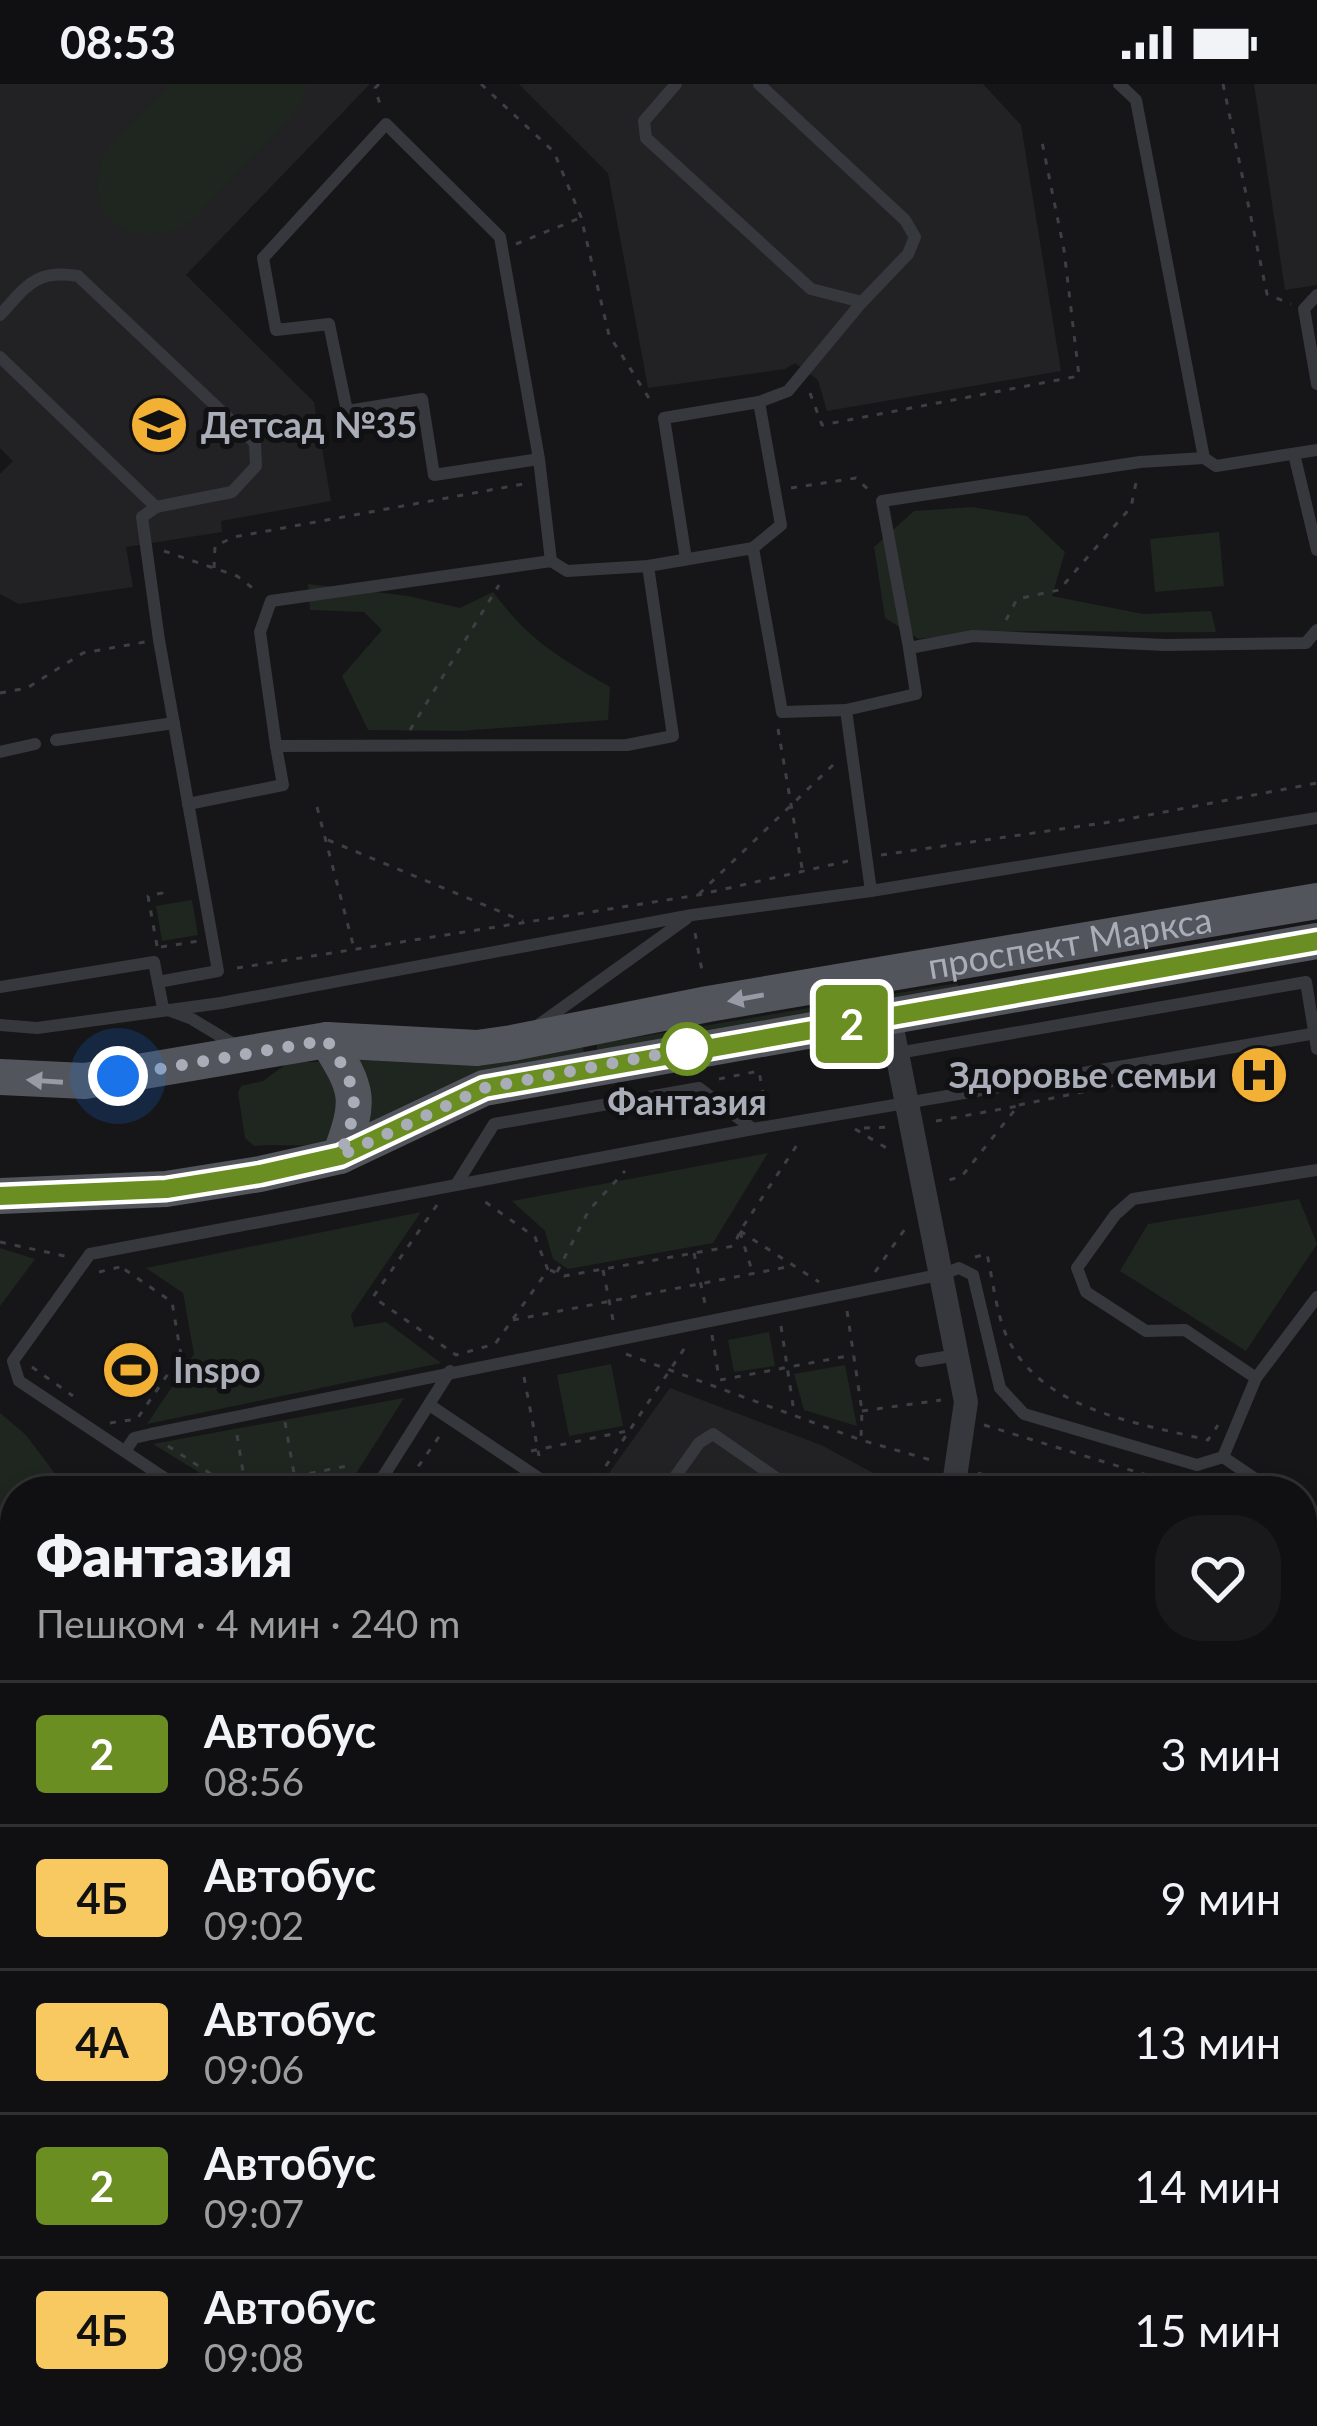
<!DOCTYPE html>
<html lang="ru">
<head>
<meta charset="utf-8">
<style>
  :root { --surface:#101012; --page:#19191b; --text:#f1f3f6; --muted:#9c9d9f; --line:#303032 }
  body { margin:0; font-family:Lato,sans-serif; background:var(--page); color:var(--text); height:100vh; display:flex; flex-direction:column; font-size:45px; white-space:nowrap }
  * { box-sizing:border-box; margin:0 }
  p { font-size:39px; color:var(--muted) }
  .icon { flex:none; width:66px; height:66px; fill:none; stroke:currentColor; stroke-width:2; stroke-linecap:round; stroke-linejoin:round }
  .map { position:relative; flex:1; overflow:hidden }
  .details { position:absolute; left:0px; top:1392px; width:1317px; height:951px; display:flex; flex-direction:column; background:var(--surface); border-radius:48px 48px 0 0; box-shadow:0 6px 18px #0003,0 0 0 3px var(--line) }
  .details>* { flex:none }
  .badge { padding:0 24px; border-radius:9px; font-size:42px; line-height:78px }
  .you { position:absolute; width:60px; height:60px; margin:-30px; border:9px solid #fff; border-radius:50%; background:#1a73e8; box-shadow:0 0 0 18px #1a73e833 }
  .map>.badge { position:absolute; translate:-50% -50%; box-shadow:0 0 0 6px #fff }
  .round { display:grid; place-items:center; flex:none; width:126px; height:126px; border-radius:48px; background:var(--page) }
  .overview { display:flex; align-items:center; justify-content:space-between; height:204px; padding:0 36px }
  h1 { font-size:57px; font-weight:800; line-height:90px }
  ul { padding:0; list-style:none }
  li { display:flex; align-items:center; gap:36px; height:144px; padding:0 36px; border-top:3px solid var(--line) }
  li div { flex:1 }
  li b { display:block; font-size:45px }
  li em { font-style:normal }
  li .badge { min-width:132px; font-weight:700; text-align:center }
  .status { display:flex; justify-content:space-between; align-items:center; height:84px; padding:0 60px; background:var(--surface); direction:ltr }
  .status svg { height:33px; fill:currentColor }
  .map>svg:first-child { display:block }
  .built { fill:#222225 }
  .green { fill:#1e261f }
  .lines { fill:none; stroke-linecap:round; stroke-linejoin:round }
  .path { stroke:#3d3f44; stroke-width:3; stroke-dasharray:6 9; stroke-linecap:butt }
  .lane { stroke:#37383d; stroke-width:12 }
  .street { stroke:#37383d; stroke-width:24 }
  .primary { stroke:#53555c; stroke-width:36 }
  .oneway { fill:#979ba6 }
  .line-casing { stroke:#fff; stroke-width:27 }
  .line { stroke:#6b8e23; stroke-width:18 }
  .walk { stroke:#a8adb8; stroke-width:12; stroke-dasharray:0 21.6 }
  .stop-dot { fill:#fff; stroke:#6b8e23; stroke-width:6 }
  .labels { text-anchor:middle; stroke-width:10; stroke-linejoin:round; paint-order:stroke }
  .poi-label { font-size:36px; font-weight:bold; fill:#a8adb8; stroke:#111113; text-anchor:start }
  .street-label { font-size:36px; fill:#a8adb8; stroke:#111113 }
  .stop-label { font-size:36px; font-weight:bold; fill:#a8adb8; stroke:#111113 }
</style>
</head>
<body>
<div class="status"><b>08:53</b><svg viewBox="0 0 49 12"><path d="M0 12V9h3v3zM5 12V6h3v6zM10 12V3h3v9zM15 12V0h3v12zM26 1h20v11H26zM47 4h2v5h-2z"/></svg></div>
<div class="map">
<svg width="1317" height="2342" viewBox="0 0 1317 2342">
  <rect width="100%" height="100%" fill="#161618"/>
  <!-- built -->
  <g class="built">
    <path d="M0 0H370L186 191 314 318 331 417 221 437 222 448 126 463 133 503 19 520 0 510V390L13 377 0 364Z"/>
    <path d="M519 0H983L1021 41 1061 287 827 327 818 296 795 279 785 285 648 304 608 89Z"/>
    <path d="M1254 0H1317V201L1285 206Z"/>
    <path d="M670 1304 821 1361 907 1407H596Z"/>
  </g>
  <!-- green -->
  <g class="green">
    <path d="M171 0H307L303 17 291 33 192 136C144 171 78 137 102 78 114 48 150 22 171 0Z"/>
    <path d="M972 423 1027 432 1065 468 1052 512 1143 530 1211 527 1216 548C1116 550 1018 541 919 555L885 534 874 463 914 427Z"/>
    <path d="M1219 448 1224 502 1155 508 1150 455Z"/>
    <path d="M308 500 408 512 460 524 493 508C530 557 557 572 610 603L608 636 460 647 368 646 342 592 382 546 364 528 310 526Z"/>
    <path d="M192 816 198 851 162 857 156 822Z"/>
    <path d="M958 899 959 905 597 967V960Z"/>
    <path d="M583 963 584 969 364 1044C374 1017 372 997 357 973Z"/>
    <path d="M289 978H323L339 1016 328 1057C303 1065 280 1059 254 1062L245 1054 238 1009 241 1002 263 997Z"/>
    <path d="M768 1069 713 1159 568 1185 553 1175 545 1147 512 1117Z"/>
    <path d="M1299 1115 1317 1160 1246 1267 1120 1187 1148 1140Z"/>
    <path d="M421 1128 351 1231 354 1243 386 1238 441 1279 147 1340 194 1270 183 1209 146 1184Z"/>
    <path d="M0 1164 35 1175 0 1222Z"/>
    <path d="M769 1248 775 1282 734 1288 728 1256Z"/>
    <path d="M611 1280 623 1342 569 1352 557 1291Z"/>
    <path d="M845 1281 857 1342 804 1326 794 1290Z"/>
    <path d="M404 1314 345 1407H229L153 1360Z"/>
    <path d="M0 1329 26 1351 68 1407H15V2328H246L249 2342H0Z"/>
    <path d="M254 2328H493L500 2342H259Z"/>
  </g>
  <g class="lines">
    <!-- path -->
    <g class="path">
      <path d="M379 0 375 4 382 27"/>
      <path d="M481 0 554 68 581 133 609 251 652 319"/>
      <path d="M1223 0 1267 210 1291 220"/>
      <path d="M516 160 580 134"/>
      <path d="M810 309 822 341 1079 292 1064 166 1042 58"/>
      <path d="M791 404 856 394 871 408"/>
      <path d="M164 467 237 492 259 509"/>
      <path d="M214 484 215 462 234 453 523 400"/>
      <path d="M1006 536 1017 515 1059 506 1131 423 1137 394"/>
      <path d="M0 609 27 604 83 569 145 558"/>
      <path d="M778 645 802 784"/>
      <path d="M410 646 499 501"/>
      <path d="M317 723 354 864"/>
      <path d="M328 756 523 837"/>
      <path d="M881 771 1117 737 1317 699"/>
      <path d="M699 810 834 680"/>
      <path d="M695 849 703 892"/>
      <path d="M157 862 148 812 162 809 160 802"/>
      <path d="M161 863 199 857"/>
      <path d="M237 884 698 811 848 777"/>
      <path d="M719 995 759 987 766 1027"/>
      <path d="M1019 1021 1121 1000"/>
      <path d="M936 1037 1018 1022 962 1092 943 1098"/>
      <path d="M864 1044 891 1043"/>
      <path d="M855 1045 893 1068"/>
      <path d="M437 1121 373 1213 456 1271 495 1260 548 1186 535 1153 481 1115"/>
      <path d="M740 1147 819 1198"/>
      <path d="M740 1148 753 1190"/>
      <path d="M0 1158 69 1173"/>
      <path d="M694 1169 706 1224"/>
      <path d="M975 1173 987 1170C993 1196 996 1229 1007 1253 1041 1326 1137 1339 1208 1356L1218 1341"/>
      <path d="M550 1186 564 1192 734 1162 740 1147 801 1055"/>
      <path d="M603 1186 614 1241"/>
      <path d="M99 1188 124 1182"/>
      <path d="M557 1188 589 1126 625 1087"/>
      <path d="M875 1188 907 1142"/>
      <path d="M847 1227 862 1327 861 1354"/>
      <path d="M513 1236 792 1182"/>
      <path d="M781 1242 794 1328"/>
      <path d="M712 1251 719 1294"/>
      <path d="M626 1270 861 1356 934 1377"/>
      <path d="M32 1283 73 1312"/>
      <path d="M524 1293 539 1372"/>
      <path d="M720 1296 853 1271"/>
      <path d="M862 1327 941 1316"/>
      <path d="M285 1338 297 1407"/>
      <path d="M110 1339 137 1335 181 1271 172 1218 121 1183"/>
      <path d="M984 1341 1176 1400 1177 1407"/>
      <path d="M237 1351 245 1400"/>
      <path d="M168 1362 237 1407"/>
      <path d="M531 1367 627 1347"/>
      <path d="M978 1389 1033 1407"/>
      <path d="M236 1404 352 1381"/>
      <path d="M401 1407 441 1350"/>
      <path d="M589 1407 688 1259"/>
      <path d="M977 1407 982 1392"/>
      <path d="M0 1563 15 1572"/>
    </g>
    <!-- lane -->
    <g class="lane">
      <path d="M676 0 644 37 646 54 811 205 862 218 908 170 915 153 905 136 759 0"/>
      <path d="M1119 0 1136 16 1204 374 1216 382 1317 366"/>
      <path d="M1317 211 1304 225 1317 300"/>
      <path d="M0 231C27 202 35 185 78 192L255 359 256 382 232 408 156 423 142 433 159 556 218 887 158 898"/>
      <path d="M0 273 156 423"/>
      <path d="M1294 370 1317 466"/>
      <path d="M1204 374 1140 378 882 417 909 564 973 552 1165 561 1306 559 1317 546"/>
      <path d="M539 375 434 391 422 315 347 327 329 240 276 246 263 174 386 40 500 153 539 375 551 477"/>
      <path d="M686 475 664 334 759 318"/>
      <path d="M648 482 567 487 551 477 271 517 260 548 276 662 627 661 673 652 648 482 753 464"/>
      <path d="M846 626 782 628 753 464 781 441 759 318 788 307 862 218"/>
      <path d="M56 656 174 639"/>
      <path d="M0 668 35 660"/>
      <path d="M188 720 283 701 276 662"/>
      <path d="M871 807 846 626 916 610 909 564"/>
      <path d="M0 903 154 878 163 924 192 935 235 961"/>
      <path d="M0 941 37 944 221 919 692 831 871 807 1317 734"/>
      <path d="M537 942 686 835"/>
      <path d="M898 969 1306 898 1317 965"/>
      <path d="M456 1101 494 1040 699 1004 753 1045"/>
      <path d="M921 1277 957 1271"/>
      <path d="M1256 1294 1317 1213"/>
      <path d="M431 1322 558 1407"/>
      <path d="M126 1366 134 1354 151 1350 943 1190 959 1184 973 1191 1000 1304 1024 1330 1197 1381 1223 1373"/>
      <path d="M184 1407 19 1297 13 1277 90 1170 753 1045 1317 949"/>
      <path d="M374 1407 450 1287"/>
      <path d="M665 1407 699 1359 713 1350 795 1407"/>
      <path d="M1273 1407 1223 1373 1256 1294 1185 1246 1146 1247 1086 1208 1077 1184 1115 1131 1133 1115 1317 1086"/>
      <path d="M1302 1427 1317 1437"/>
      <path d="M1302 1504 1317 1508"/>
      <path d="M0 1583 15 1593"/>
      <path d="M561 2328 569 2342"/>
      <path d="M732 2328 739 2342"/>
      <path d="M487 2342 516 2328"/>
    </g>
    <!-- street -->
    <g class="street">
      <path d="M890 934 966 1318 953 1407"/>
      <path d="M1302 1799 1317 1791"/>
      <path d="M1302 2137 1317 2121"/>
      <path d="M1115 2328 1122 2342"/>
    </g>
    <!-- primary -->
    <g class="primary">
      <path d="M327 956C359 1007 361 1015 340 1072"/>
      <path id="s1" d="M0 993 85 997 327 956 477 964 512 959 708 920 1317 817"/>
      <path d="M0 1112 166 1105 260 1090 340 1072 484 1004 1317 857"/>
    </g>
  </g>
  <!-- one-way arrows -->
  <defs><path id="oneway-solid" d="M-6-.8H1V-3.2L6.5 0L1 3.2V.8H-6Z" transform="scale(3)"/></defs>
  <g class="oneway">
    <use href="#oneway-solid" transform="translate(746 914) rotate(170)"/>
    <use href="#oneway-solid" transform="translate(45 997) rotate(-176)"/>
  </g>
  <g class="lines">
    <!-- line casing -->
    <g class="line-casing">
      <path id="line" d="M0 1112 166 1105 260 1090 340 1072 484 1004 1317 857"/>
    </g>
    <!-- line -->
    <use href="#line" class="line"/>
    <!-- walk -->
    <path class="walk" d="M118 992 327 956C359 1007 361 1016 340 1072L484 1004 687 965"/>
  </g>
  <!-- icons -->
  <defs>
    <g id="school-disc" transform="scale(3)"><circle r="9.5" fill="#f2b134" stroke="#111113"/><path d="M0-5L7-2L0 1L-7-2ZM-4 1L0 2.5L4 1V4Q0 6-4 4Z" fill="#111"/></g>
    <g id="hospital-disc" transform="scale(3)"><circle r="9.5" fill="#f2b134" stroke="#111113"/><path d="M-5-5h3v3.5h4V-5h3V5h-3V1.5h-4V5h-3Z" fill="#111"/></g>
    <g id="stadium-disc" transform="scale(3)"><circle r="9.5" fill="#f2b134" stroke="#111113"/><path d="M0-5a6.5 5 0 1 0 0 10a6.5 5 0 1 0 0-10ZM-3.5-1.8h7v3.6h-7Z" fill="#111"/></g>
  </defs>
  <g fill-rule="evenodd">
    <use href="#school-disc" x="159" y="341"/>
    <use href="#hospital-disc" x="1259" y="991"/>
    <use href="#stadium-disc" x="131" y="1286"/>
  </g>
  <!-- markers -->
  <circle class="stop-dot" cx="687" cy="965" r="24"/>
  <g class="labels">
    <!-- poi labels -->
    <g class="poi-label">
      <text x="201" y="354">Детсад №35</text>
      <text x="1217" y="1004" text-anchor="end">Здоровье семьи</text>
      <text x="173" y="1299">Inspo</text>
    </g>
    <!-- street labels -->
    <g class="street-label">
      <text dy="13" stroke="none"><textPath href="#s1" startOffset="1083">проспект Маркса</textPath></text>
    </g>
    <!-- stop labels -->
    <g class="stop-label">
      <text x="687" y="1031">Фантазия</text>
    </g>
  </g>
</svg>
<div class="you" style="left:118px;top:992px"></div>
<b class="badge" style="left:852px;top:940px;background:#6b8e23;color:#fff">2</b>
<section class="details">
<div class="overview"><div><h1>Фантазия</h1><p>Пешком · 4 мин · 240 m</p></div><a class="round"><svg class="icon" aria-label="heart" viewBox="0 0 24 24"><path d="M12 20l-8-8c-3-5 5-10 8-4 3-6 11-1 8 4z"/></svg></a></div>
<ul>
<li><span class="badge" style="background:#6b8e23;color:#fff">2</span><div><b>Автобус</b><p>08:56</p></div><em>3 мин</em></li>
<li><span class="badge" style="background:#f8c861;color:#111">4Б</span><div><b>Автобус</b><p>09:02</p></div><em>9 мин</em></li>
<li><span class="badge" style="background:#f8c861;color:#111">4А</span><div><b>Автобус</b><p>09:06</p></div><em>13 мин</em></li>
<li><span class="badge" style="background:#6b8e23;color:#fff">2</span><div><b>Автобус</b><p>09:07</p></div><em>14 мин</em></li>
<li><span class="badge" style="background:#f8c861;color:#111">4Б</span><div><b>Автобус</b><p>09:08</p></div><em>15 мин</em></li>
</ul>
</section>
</div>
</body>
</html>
